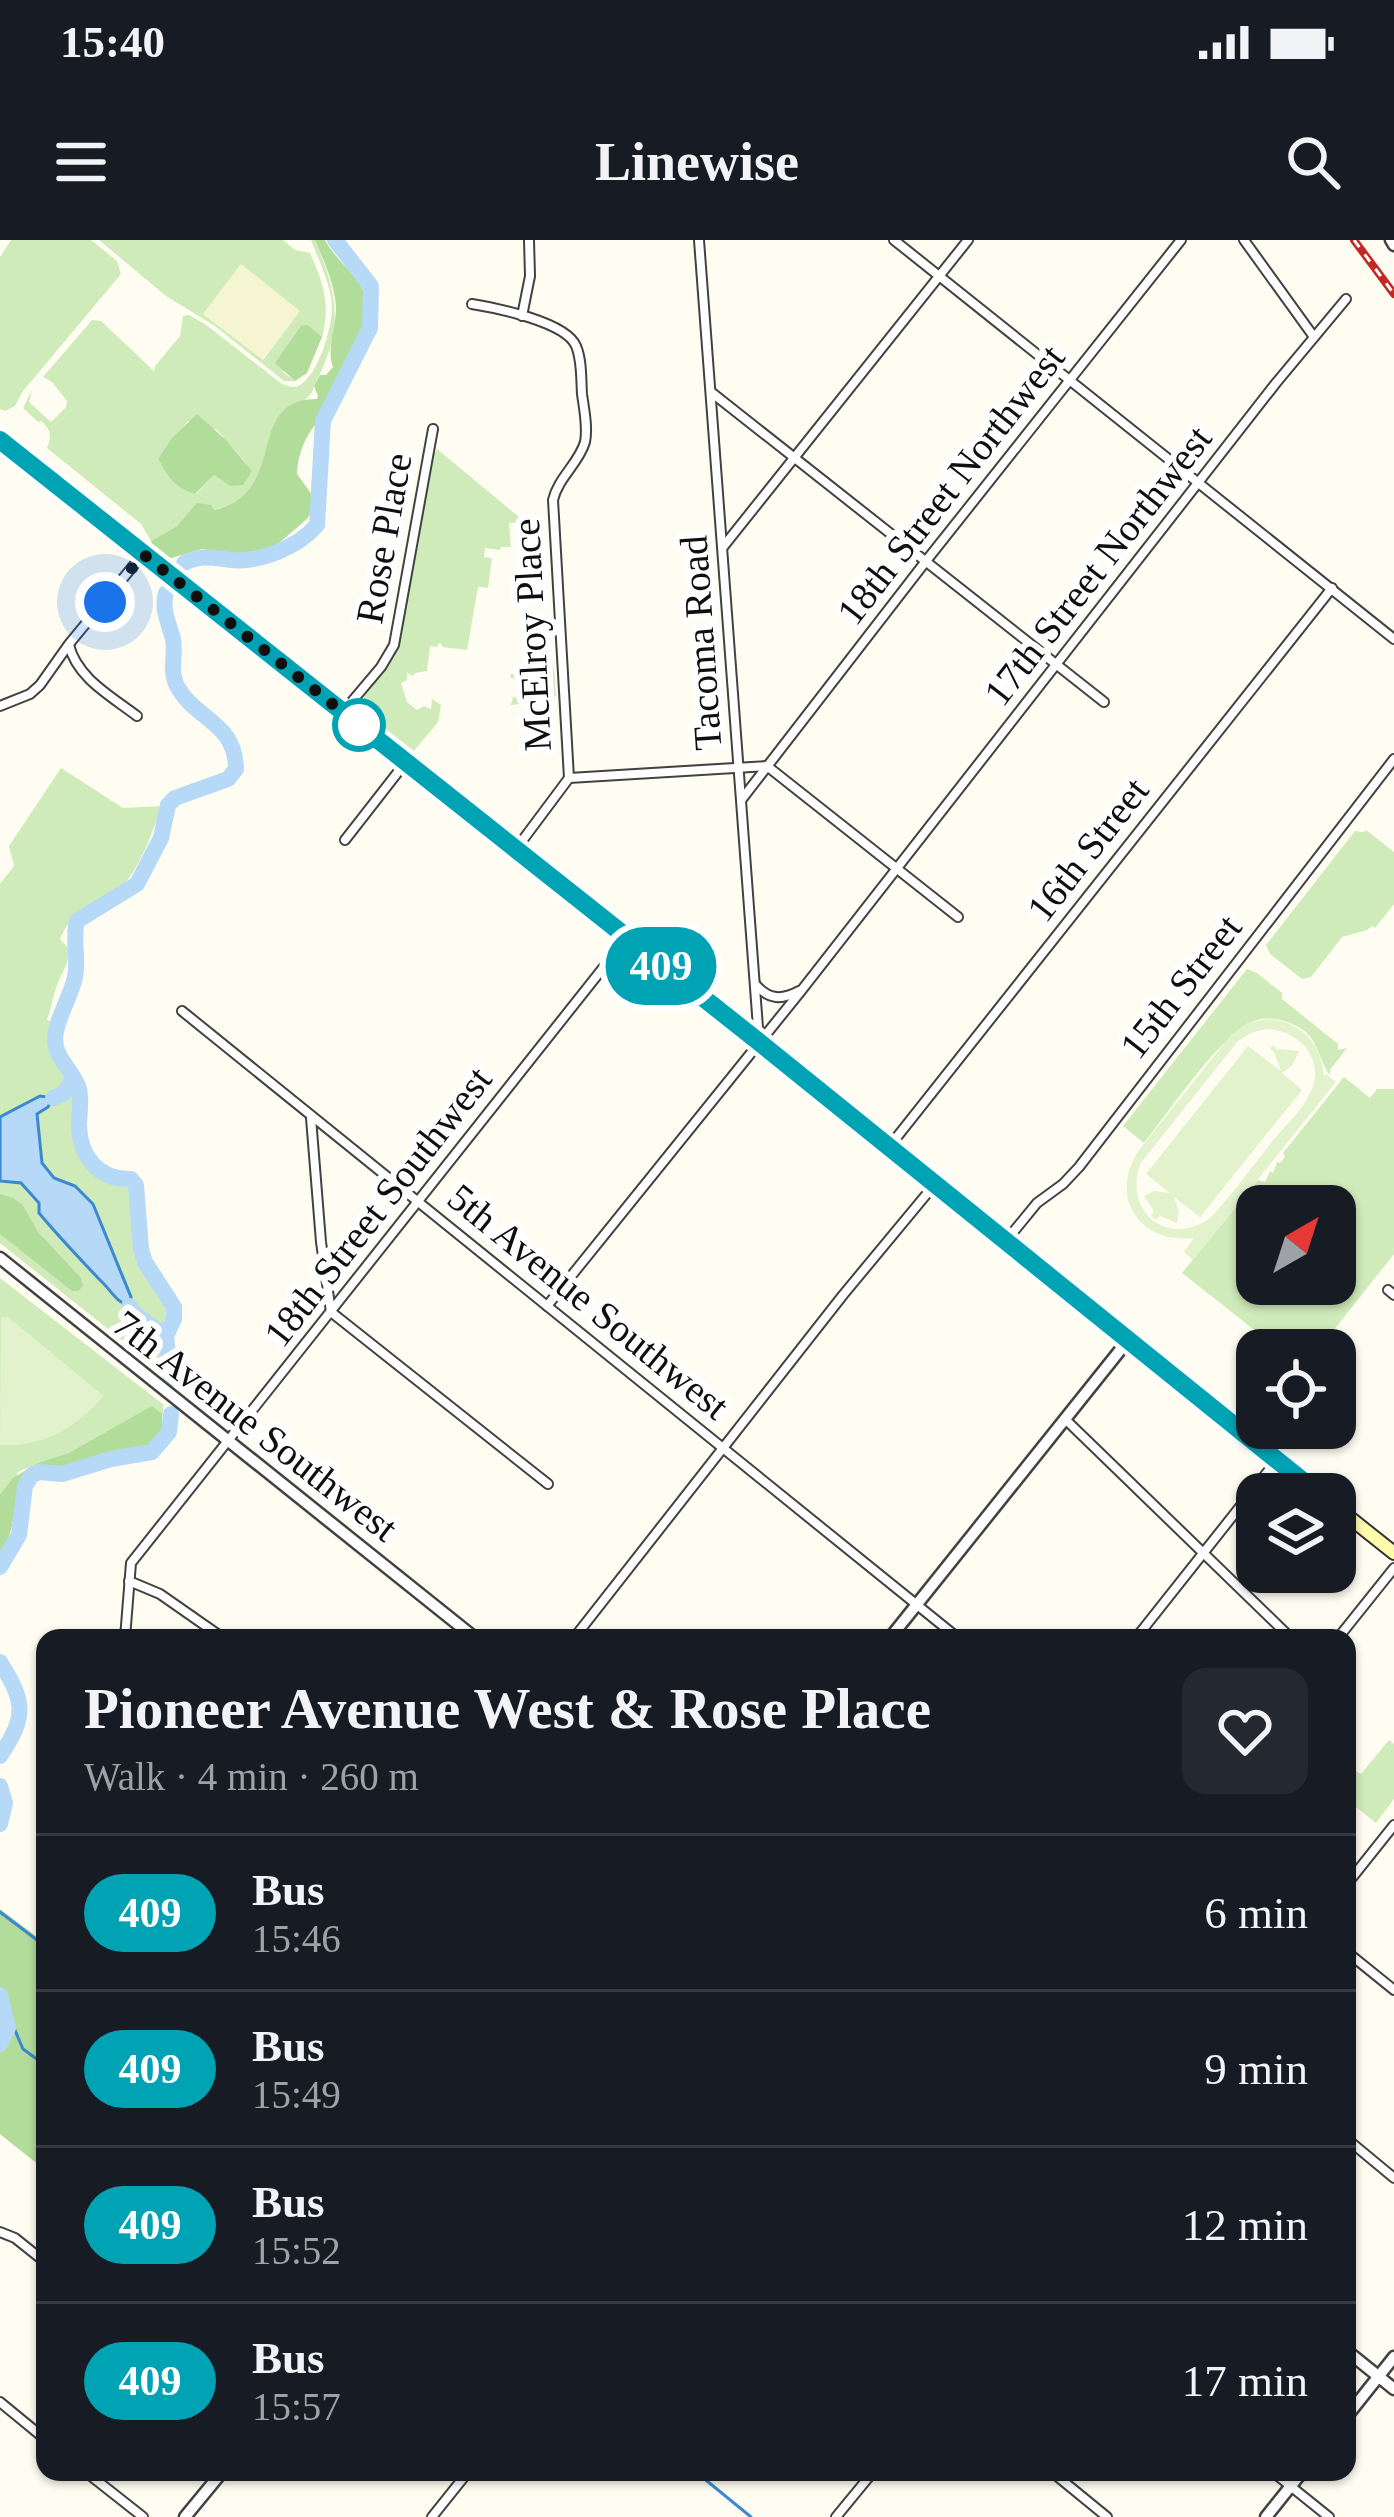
<!DOCTYPE html>
<html lang="en">
<head>
<meta charset="utf-8">
<style>
  :root { --surface:#171b24; --page:#242831; --text:#f1f3f6; --muted:#9ea1a6; --line:#363941 }
  body { margin:0; font-family:"Times New Roman",serif; background:var(--page); color:var(--text); height:100vh; display:flex; flex-direction:column; font-size:45px; white-space:nowrap }
  * { box-sizing:border-box; margin:0 }
  p { font-size:39px; color:var(--muted) }
  .icon { flex:none; width:66px; height:66px; fill:none; stroke:currentColor; stroke-width:2; stroke-linecap:round; stroke-linejoin:round }
  .map { position:relative; flex:1; overflow:hidden }
  .details { position:absolute; left:36px; top:1389px; width:1320px; height:852px; display:flex; flex-direction:column; background:var(--surface); border-radius:24px; box-shadow:0 3px 9px #0004 }
  .details>* { flex:none }
  .badge { padding:0 24px; border-radius:39px; font-size:42px; line-height:78px }
  .needle { width:78px; rotate:39deg }
  .controls { position:absolute; left:1236px; top:945px; display:grid; gap:24px }
  .controls a { display:grid; place-items:center; width:120px; height:120px; border-radius:24px; background:var(--surface); box-shadow:0 3px 9px #0004; font-size:60px }
  .you { position:absolute; width:60px; height:60px; margin:-30px; border:9px solid #fff; border-radius:50%; background:#1a73e8; box-shadow:0 0 0 18px #1a73e833 }
  .map>.badge { position:absolute; translate:-50% -50%; box-shadow:0 0 0 6px #fff }
  .round { display:grid; place-items:center; flex:none; width:126px; height:126px; border-radius:24px; background:var(--page) }
  .head { display:flex; align-items:center; justify-content:space-between; height:204px; padding:0 48px }
  h1 { font-size:57px; font-weight:800; line-height:90px }
  ul { padding:0; list-style:none }
  li { display:flex; align-items:center; gap:36px; height:156px; padding:0 48px; border-top:3px solid var(--line) }
  li div { flex:1 }
  li b { display:block; font-size:45px }
  li em { font-style:normal }
  li .badge { min-width:132px; font-weight:700; text-align:center }
  .status { display:flex; justify-content:space-between; align-items:center; height:84px; padding:0 60px; background:var(--surface); direction:ltr }
  .status svg { height:33px; fill:currentColor }
  header { display:flex; justify-content:space-between; align-items:center; height:156px; padding:0 48px; background:var(--surface); font-size:54px; font-weight:800 }
  .map>svg:first-child { display:block }
  .farmland { fill:#f6f5d1 }
  .green { fill:#cfebba; fill-rule:evenodd }
  .forest { fill:#b2dc99 }
  .pitch { fill:#e2f2cc; fill-rule:evenodd }
  .water { fill:#b5d9f7; stroke:#3b89d0; stroke-width:3 }
  .lines { fill:none; stroke-linecap:round; stroke-linejoin:round }
  .stream { stroke:#3b89d0; stroke-width:3 }
  .river { stroke:#b5d9f7; stroke-width:16 }
  .minor-casing { stroke:#424242; stroke-width:12 }
  .tertiary-casing { stroke:#424242; stroke-width:15 }
  .secondary-casing { stroke:#313131; stroke-width:16 }
  .minor { stroke:#fff; stroke-width:8 }
  .tertiary { stroke:#fff; stroke-width:10 }
  .secondary { stroke:#fffcac; stroke-width:12 }
  .rail-casing { stroke:#c22924; stroke-width:8 }
  .rail { stroke:#fff; stroke-width:3; stroke-dasharray:9; stroke-linecap:butt }
  .line-casing { stroke:#fff; stroke-width:27 }
  .line { stroke:#00a3b4; stroke-width:18 }
  .walk { stroke:#0f0f0f; stroke-width:12; stroke-dasharray:0 21.6 }
  .stop-dot { fill:#fff; stroke:#00a3b4; stroke-width:6 }
  .labels { text-anchor:middle; stroke-width:12; stroke-linejoin:round; paint-order:stroke }
  .street-label { font-size:39px; fill:#0f0f0f; stroke:#fff }
</style>
</head>
<body>
<div class="status"><b>15:40</b><svg viewBox="0 0 49 12"><path d="M0 12V9h3v3zM5 12V6h3v6zM10 12V3h3v9zM15 12V0h3v12zM26 1h20v11H26zM47 4h2v5h-2z"/></svg></div>
<header><svg class="icon" aria-label="menu" viewBox="0 0 24 24"><path d="M4 6h16M4 12h16M4 18h16"/></svg>Linewise<svg class="icon" aria-label="search" viewBox="0 0 24 24"><circle cx="10" cy="10" r="6"/><path d="M15 15l6 6"/></svg></header>
<div class="map">
<svg width="1394" height="2277" viewBox="0 0 1394 2277">
  <rect width="100%" height="100%" fill="#fffdf1"/>
  <!-- farmland -->
  <path class="farmland" d="M241 24 301 71 262 120 202 73Z"/>
  <!-- green -->
  <g class="green">
    <path d="M11 0H91L117 21 121 34 23 151 15 166 5 171 0 169V17Z"/>
    <path d="M99 0H283L295 10 310 13C323 42 331 65 322 97L308 85 283 132 295 141H284L215 86 166 56ZM241 24 300 71 263 120 203 74Z"/>
    <path d="M311 0H315C339 58 344 89 314 146 312 161 293 165 282 173 267 214 262 260 213 270L197 264 177 286 151 301 141 284 47 208C52 197 51 189 41 181L38 182 23 168 32 150 29 162 51 182 66 167 67 161 52 142 43 137 92 80 101 81 154 131 155 126 180 96 183 76 189 75 205 84 282 144C289 146 293 149 300 145 319 134 333 85 332 65 330 42 319 21 311 0ZM188 181 217 190 246 223 230 246 214 235 196 254C176 248 167 236 158 219Z"/>
    <path d="M437 209 525 282 509 283 511 307H501L500 310 485 308 484 317 492 318 488 348 478 347 467 410 442 407V404L439 403 437 407 430 406 427 431 415 433 413 436 407 433V440L401 443 407 462 417 470 424 466 431 469 432 459 441 465 438 482 413 512 357 467 392 418 401 397 431 220Z"/>
    <path d="M532 410C558 415 554 433 556 455L550 460 511 465 513 457 523 456 526 441 510 438 511 434 528 437Z"/>
    <path d="M61 528 123 568 163 566C150 594 144 621 124 644 101 670 77 659 60 699L69 709C69 726 61 733 56 748 52 759 52 768 47 779L58 788C51 819 73 825 79 851 86 887 67 941 131 939L136 945 141 1009 145 1022 174 1067V1079L166 1096 171 1139 0 1003V644L14 626 9 606Z"/>
    <path d="M1366 590 1394 612V664L1375 688 1372 686 1367 690 1342 697 1311 737 1302 739 1270 714 1266 705 1355 591 1364 592Z"/>
    <path d="M1247 729 1257 733 1282 753V759L1338 804V810L1347 808 1330 830V835C1319 821 1319 801 1302 789 1290 781 1271 776 1257 780 1222 791 1169 872 1144 903L1123 886Z"/>
    <path d="M1344 837 1370 858 1377 849H1394V1014L1318 1110H1280L1182 1033 1258 940 1265 942 1270 931 1273 933 1277 922 1280 923 1285 917 1283 913ZM1257 966H1335V1044H1257Z"/>
    <path d="M0 1038 164 1165 161 1186C129 1204 92 1225 54 1228 37 1229 35 1223 18 1232L0 1308Z"/>
    <path d="M1389 1500 1394 1504V1559L1376 1583 1347 1560V1542L1356 1531 1361 1534Z"/>
  </g>
  <!-- forest -->
  <g class="forest">
    <path d="M315 0H325C334 18 360 38 365 54 374 85 334 151 319 180 305 196 298 213 297 234L313 256 312 271 307 279 272 309 234 314 202 309 168 319 152 305 151 301 177 286 197 263 211 265 214 270C291 252 243 159 317 159L318 156 314 146 320 135H326L333 127C326 110 336 88 336 68 335 45 324 21 315 0Z"/>
    <path d="M308 85 322 97 307 133 295 141 275 123 301 86Z"/>
    <path d="M197 174 226 200 252 231 243 245 230 246 214 235 195 254C175 248 168 237 158 219L172 198Z"/>
    <path d="M0 954 13 958 22 964 38 992 81 1038 83 1046 78 1051H72L0 994Z"/>
    <path d="M152 1166 162 1174C163 1188 162 1198 150 1207L119 1213 63 1230 39 1227 25 1233C12 1259 17 1291 0 1316V1255L13 1238 38 1223 69 1213Z"/>
    <path d="M0 1669 45 1703V1930L0 1894Z"/>
  </g>
  <!-- pitch -->
  <g class="pitch">
    <path d="M1267 779C1300 782 1321 801 1324 836L1326 834 1336 842 1193 1020 1184 1012 1194 998C1139 1004 1108 957 1139 910L1231 795 1247 783ZM1265 789C1298 789 1327 819 1310 853 1303 869 1287 884 1275 898 1253 925 1233 954 1209 979 1166 1007 1124 972 1140 924L1238 801 1251 793Z"/>
    <path d="M1273 805 1277 809 1299 811 1292 826 1282 833 1302 850 1200 977 1174 957 1179 971 1177 983 1160 976 1156 980 1151 976 1154 971 1144 956 1154 951 1170 953 1146 934 1248 806 1281 831 1274 812 1270 808Z"/>
    <path d="M1 1077H8L104 1156C75 1188 45 1207 0 1205Z"/>
  </g>
  <!-- water -->
  <path class="water" d="M40 856 53 858 48 867 37 874 42 923 54 938 75 946 93 964 131 1057 129 1066C116 1062 111 1050 100 1040 79 1018 59 997 39 973V963L21 943 0 941V877Z"/>
  <g class="lines">
    <!-- stream -->
    <g class="stream">
      <path d="M0 1672 45 1706"/>
      <path d="M5 1767 23 1809 45 1825"/>
      <path d="M696 2232 751 2277"/>
    </g>
    <!-- river -->
    <g class="river">
      <path d="M184 323C201 314 213 318 231 320 260 323 298 307 317 285L323 181 370 88 371 46 335 0"/>
      <path d="M166 353C161 368 169 384 173 399 176 416 169 430 177 446 196 481 235 481 236 529L228 539 175 558 168 565 161 598 137 644 77 681C72 699 79 718 75 737 71 757 56 778 55 799 55 819 74 831 79 849 82 861 79 874 79 886 80 917 99 940 131 939L136 945 141 1009 145 1022 174 1067V1079L166 1096 171 1139"/>
      <path d="M53 858 63 854 74 839"/>
      <path d="M129 1066 136 1075 166 1096"/>
      <path d="M0 1327 19 1295 25 1246 32 1235 40 1232 62 1234 111 1219 152 1212 169 1192 171 1174"/>
      <path d="M0 1422C25 1462 27 1476 0 1516"/>
      <path d="M0 1546 5 1563 0 1584"/>
      <path d="M0 1755 8 1788 0 1804"/>
    </g>
    <!-- minor casing -->
    <g class="minor-casing">
      <g id="minor">
        <path d="M699 0 759 801"/>
        <path d="M894 0 1394 399"/>
        <path d="M1244 0 1314 97"/>
        <path d="M472 64C497 68 566 82 576 106 582 120 581 139 582 154 584 169 588 187 585 202 579 223 558 238 553 260L569 538"/>
        <path d="M522 76 530 36 529 0"/>
        <path d="M711 152 1104 462"/>
        <path d="M723 307 968 0"/>
        <path d="M69 405C77 438 111 456 137 476"/>
        <path d="M0 466 30 454 40 445 69 404 143 314"/>
        <path d="M343 472 381 427 394 405 433 189"/>
        <path d="M569 538 767 526 958 677"/>
        <path d="M742 559 926 321 1181 0"/>
        <path d="M345 600 405 523"/>
        <path d="M516 609 569 538"/>
        <path d="M756 745C769 760 782 760 799 751"/>
        <path d="M182 771 958 1398"/>
        <path d="M311 878 321 1002 331 1072 548 1244"/>
        <path d="M889 907 1332 348"/>
        <path d="M1005 1002 1037 963 1063 944 1079 927 1394 519"/>
        <path d="M1388 1050 1394 1055"/>
        <path d="M547 1066 801 751 1276 143 1346 59"/>
        <path d="M1065 1179 1291 1398"/>
        <path d="M129 1341 160 1354 223 1398"/>
        <path d="M125 1398 131 1323 626 699"/>
        <path d="M574 1398 843 1055 935 944"/>
        <path d="M1136 1398 1277 1220"/>
        <path d="M1338 1398 1394 1328"/>
        <path d="M1347 1644 1394 1585"/>
        <path d="M1347 1712 1394 1750"/>
        <path d="M1347 1899 1394 1938"/>
        <path d="M0 1992 15 1998 45 2022"/>
        <path d="M0 2162 45 2199"/>
        <path d="M86 2232 143 2277"/>
        <path d="M1052 2232 1107 2277"/>
        <path d="M1273 2232 1329 2277"/>
        <path d="M432 2277 468 2232"/>
        <path d="M836 2277 873 2232"/>
      </g>
    </g>
    <!-- tertiary casing -->
    <g class="tertiary-casing">
      <g id="tertiary">
        <path d="M1391 0 1394 5"/>
        <path d="M0 1018 475 1398"/>
        <path d="M890 1398 1129 1099"/>
        <path d="M1347 2111 1394 2149"/>
        <path d="M1347 2176 1394 2117"/>
        <path d="M185 2277 222 2232"/>
        <path d="M1266 2277 1302 2232"/>
      </g>
    </g>
    <!-- secondary casing -->
    <g class="secondary-casing">
      <g id="secondary">
        <path d="M0 200 759 802 1320 1254"/>
        <path d="M1335 1266 1394 1313"/>
      </g>
    </g>
    <!-- minor -->
    <use href="#minor" class="minor"/>
    <!-- tertiary -->
    <use href="#tertiary" class="tertiary"/>
    <!-- secondary -->
    <use href="#secondary" class="secondary"/>
    <!-- rail casing -->
    <g class="rail-casing">
      <path id="rail" d="M1354 0 1394 54"/>
    </g>
    <!-- rail -->
    <use href="#rail" class="rail"/>
  </g>
  <g class="lines">
    <!-- line casing -->
    <g class="line-casing">
      <path id="line" d="M0 200 759 802 1319 1254"/>
    </g>
    <!-- line -->
    <use href="#line" class="line"/>
    <!-- walk -->
    <path class="walk" d="M105 362 143 314 374 497 359 485"/>
  </g>
  <!-- markers -->
  <circle class="stop-dot" cx="359" cy="485" r="24"/>
  <g class="labels">
    <!-- street labels -->
    <g class="street-label">
      <text transform="translate(950 244) rotate(-52)" y="14">18th Street Northwest</text>
      <text transform="translate(383 298) rotate(-80)" y="14">Rose Place</text>
      <text transform="translate(1097 325) rotate(-52)" y="14">17th Street Northwest</text>
      <text transform="translate(531 395) rotate(-93)" y="14">McElroy Place</text>
      <text transform="translate(700 403) rotate(-94)" y="14">Tacoma Road</text>
      <text transform="translate(1087 609) rotate(-52)" y="14">16th Street</text>
      <text transform="translate(1180 746) rotate(-52)" y="14">15th Street</text>
      <text transform="translate(377 966) rotate(-52)" y="14">18th Street Southwest</text>
      <text transform="translate(589 1061) rotate(39)" y="14">5th Avenue Southwest</text>
      <text transform="translate(256 1185) rotate(38)" y="14">7th Avenue Southwest</text>
    </g>
  </g>
</svg>
<div class="controls">
<a><svg class="needle" viewBox="-14 -14 28 28"><path d="M0-13l5 13h-10z" fill="#e53935"/><path d="M0 13l5-13h-10z" fill="#9ea1a6"/></svg></a>
<a><svg class="icon" aria-label="locate" viewBox="0 0 24 24"><circle cx="12" cy="12" r="6"/><path d="M12 2v4M12 18v4M2 12h4M18 12h4"/></svg></a>
<a><svg class="icon" aria-label="layers" viewBox="0 0 24 24"><path d="M12 4l9 5-9 5-9-5zM3 14l9 5 9-5"/></svg></a>
</div>
<div class="you" style="left:105px;top:362px"></div>
<b class="badge" style="left:661px;top:726px;background:#00a3b4;color:#fff">409</b>
<section class="details">
<div class="head"><div><h1>Pioneer Avenue West &amp; Rose Place</h1><p>Walk · 4 min · 260 m</p></div><a class="round"><svg class="icon" aria-label="heart" viewBox="0 0 24 24"><path d="M12 20l-8-8c-3-5 5-10 8-4 3-6 11-1 8 4z"/></svg></a></div>
<ul>
<li><span class="badge" style="background:#00a3b4;color:#fff">409</span><div><b>Bus</b><p>15:46</p></div><em>6 min</em></li>
<li><span class="badge" style="background:#00a3b4;color:#fff">409</span><div><b>Bus</b><p>15:49</p></div><em>9 min</em></li>
<li><span class="badge" style="background:#00a3b4;color:#fff">409</span><div><b>Bus</b><p>15:52</p></div><em>12 min</em></li>
<li><span class="badge" style="background:#00a3b4;color:#fff">409</span><div><b>Bus</b><p>15:57</p></div><em>17 min</em></li>
</ul>
</section>
</div>
</body>
</html>
